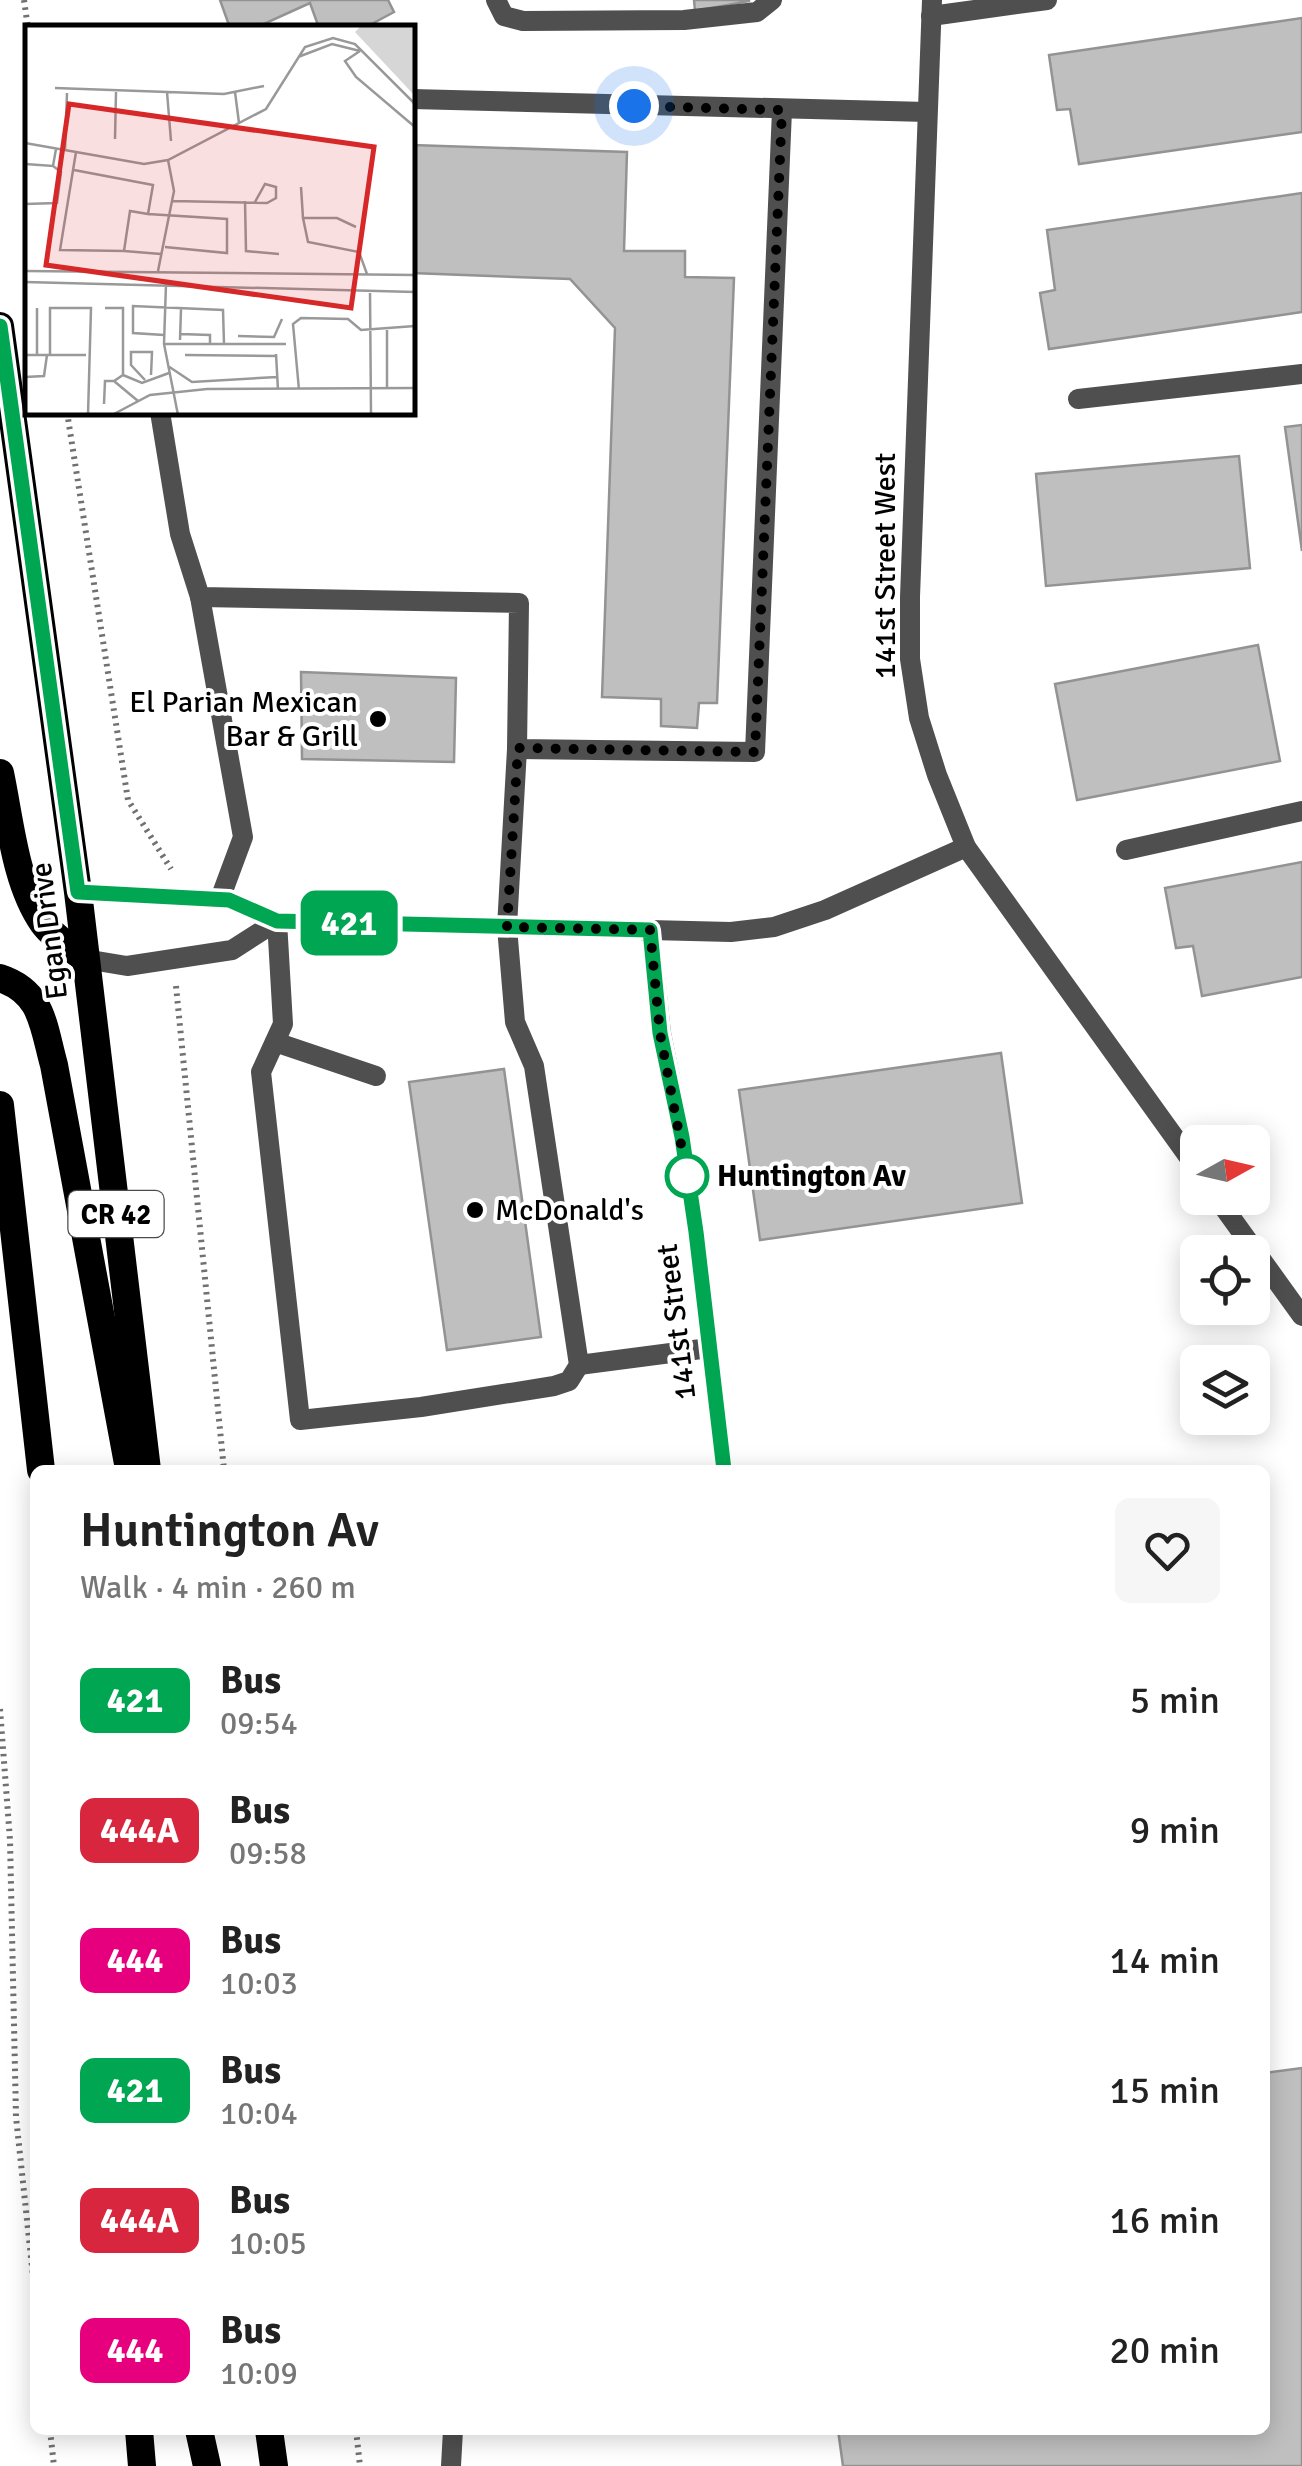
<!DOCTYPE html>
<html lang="en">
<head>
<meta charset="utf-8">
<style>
  :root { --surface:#fff; --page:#f6f6f6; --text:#222; --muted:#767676 }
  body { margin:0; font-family:Signika,sans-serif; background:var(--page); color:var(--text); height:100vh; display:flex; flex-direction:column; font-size:38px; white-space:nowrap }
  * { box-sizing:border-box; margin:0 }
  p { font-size:32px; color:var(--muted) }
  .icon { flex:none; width:55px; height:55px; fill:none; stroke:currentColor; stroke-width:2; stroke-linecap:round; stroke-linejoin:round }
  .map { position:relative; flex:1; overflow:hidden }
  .details { position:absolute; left:30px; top:1465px; width:1240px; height:970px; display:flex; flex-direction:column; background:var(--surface); border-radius:15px; box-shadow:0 5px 25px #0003 }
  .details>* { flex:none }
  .badge { padding:0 20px; border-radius:15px; font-size:35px; line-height:65px }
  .needle { width:65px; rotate:82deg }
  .controls { position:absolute; left:1180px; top:1125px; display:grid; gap:20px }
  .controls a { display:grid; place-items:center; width:90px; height:90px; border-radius:15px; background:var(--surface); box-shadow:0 5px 25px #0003; font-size:50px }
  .you { position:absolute; width:50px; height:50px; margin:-25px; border:8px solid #fff; border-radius:50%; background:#1a73e8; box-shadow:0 0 0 15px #1a73e833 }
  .map>.badge { position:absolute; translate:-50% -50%; box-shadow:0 0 0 5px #fff }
  .round { display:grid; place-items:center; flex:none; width:105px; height:105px; border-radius:15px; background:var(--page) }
  .headline { display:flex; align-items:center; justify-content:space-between; height:170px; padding:0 50px }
  h1 { font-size:48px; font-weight:600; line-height:75px }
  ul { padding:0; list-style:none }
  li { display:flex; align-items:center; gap:30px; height:130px; padding:0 50px }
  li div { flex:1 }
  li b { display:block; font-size:38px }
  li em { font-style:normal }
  li .badge { min-width:110px; font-weight:700; text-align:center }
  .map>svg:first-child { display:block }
  .building { fill:#bfbfbf; stroke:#939393; stroke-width:2.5 }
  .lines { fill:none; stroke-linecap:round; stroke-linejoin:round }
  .path { stroke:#717171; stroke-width:6; stroke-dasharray:2.5 5; stroke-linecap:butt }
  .service { stroke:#4f4f4f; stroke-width:20 }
  .minor { stroke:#4f4f4f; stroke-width:20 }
  .tertiary { stroke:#4f4f4f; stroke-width:20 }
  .trunk { stroke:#000; stroke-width:28 }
  .line-casing { stroke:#fff; stroke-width:22 }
  .line { stroke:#00a651; stroke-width:15 }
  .walk { stroke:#000; stroke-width:10; stroke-dasharray:0 18 }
  .poi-dot { fill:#000; stroke:#fff; stroke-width:4 }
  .stop-dot { fill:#fff; stroke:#00a651; stroke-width:5 }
  .labels { text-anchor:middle; stroke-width:8; stroke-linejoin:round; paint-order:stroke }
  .shield { fill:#fff; stroke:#4c4c4c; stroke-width:2.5 }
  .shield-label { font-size:28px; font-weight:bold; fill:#000 }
  .street-label { font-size:30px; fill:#000; stroke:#fff }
  .poi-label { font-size:30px; fill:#000; stroke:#fff; text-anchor:end }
  .stop-label { font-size:30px; font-weight:bold; fill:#000; stroke:#fff; text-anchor:start }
  .inset-road { fill:none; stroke:#999; stroke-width:2.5 }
  .view { fill:#d62828; fill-opacity:0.15; stroke:#d62828; stroke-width:5 }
  .inset-edge { fill:none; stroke:#000; stroke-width:5 }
</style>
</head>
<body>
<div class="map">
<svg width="1302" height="2466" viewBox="0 0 1302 2466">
  <rect width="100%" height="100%" fill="#fff"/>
  <!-- building -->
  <g class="building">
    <path d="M220 0H388L394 12 364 28H319L310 3 255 28H230Z"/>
    <path d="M694 0H749V1L695 11Z"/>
    <path d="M1302 18V132L1079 164 1070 109 1057 110 1049 55Z"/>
    <path d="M412 145 627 152 624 251H685V277L734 278 717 703H699L697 728 661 726V699L602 697 615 328 570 279 412 273Z"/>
    <path d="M1302 193V312L1049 349 1040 293 1055 290 1047 230Z"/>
    <path d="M1302 425V551L1285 427Z"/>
    <path d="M1239 456 1250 568 1046 586 1036 474Z"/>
    <path d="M1258 645 1280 761 1077 800 1055 684Z"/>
    <path d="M301 672 456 678 454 762 302 759Z"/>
    <path d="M1302 862V977L1202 996 1193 946 1176 948 1165 888Z"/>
    <path d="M1001 1053 1022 1203 760 1240 739 1090Z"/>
    <path d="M504 1069 541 1337 447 1350 409 1082Z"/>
    <path d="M1302 2068V2466H843L838 2430H1265V2073Z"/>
  </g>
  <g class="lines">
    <!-- path -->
    <g class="path">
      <path d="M24 0 28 28"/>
      <path d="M67 412 128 800 171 869"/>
      <path d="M176 986 224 1470"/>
      <path d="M0 1709 10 1840 16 2117 35 2295"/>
      <path d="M50 2430 54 2466"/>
      <path d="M356 2430 360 2466"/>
    </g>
    <!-- service -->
    <g class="service">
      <path d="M496 0 504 16 523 21 684 20 757 12 772 0"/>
      <path d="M931 16 1047 0"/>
      <path d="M412 99 927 112"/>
      <path d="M1078 399 1302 374"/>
      <path d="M160 412 180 534 200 597 519 603 517 749 755 752 782 110"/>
      <path d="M200 597 243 837 220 899"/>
      <path d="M1126 850 1302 811"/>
      <path d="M277 921 283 1024 261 1072 300 1420 421 1407 554 1386 569 1381 579 1365 534 1066 515 1022 507 927 517 749"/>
      <path d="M275 1042 376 1076"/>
      <path d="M579 1365 709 1348"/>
      <path d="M451 2466 453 2430"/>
    </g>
    <!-- minor -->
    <path class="minor" d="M650 930 661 1033 682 1137 696 1232 724 1470"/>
    <!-- tertiary -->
    <g class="tertiary">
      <path d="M932 0 910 597V659L919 718 937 775 966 847 1198 1170"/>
      <path d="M78 892 229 900 277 921 731 932 774 927 825 910 966 847"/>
      <path d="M85 959 127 966 232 950 277 921"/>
      <path d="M1217 1198 1302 1316"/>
    </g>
    <!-- trunk -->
    <g class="trunk">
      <path d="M0 326 78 892 147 1470"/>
      <path d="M0 773C10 820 15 883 43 923 53 937 72 948 85 959"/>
      <path d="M0 978C43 992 43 1026 54 1065L129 1469"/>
      <path d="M0 1105 41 1470"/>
      <path d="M139 2430 142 2466"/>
      <path d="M199 2430 207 2466"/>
      <path d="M269 2430 274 2466"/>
    </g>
  </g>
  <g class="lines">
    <!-- line casing -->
    <g class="line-casing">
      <path id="line" d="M0 326 78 892 229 900 277 921 650 930 660 1033 682 1137 696 1232 724 1470"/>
    </g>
    <!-- line -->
    <use href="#line" class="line"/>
    <!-- walk -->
    <path class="walk" d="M634 106 782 110 755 752 518 748 507 927 650 930 660 1033 687 1176"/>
  </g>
  <!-- markers -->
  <g class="poi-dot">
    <circle cx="378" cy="719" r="10"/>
    <circle cx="475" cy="1210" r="10"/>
  </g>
  <circle class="stop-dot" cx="687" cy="1176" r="20"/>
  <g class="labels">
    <!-- shield labels -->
    <rect class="shield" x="68.5" y="1191" width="95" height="46" rx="8"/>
    <g class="shield-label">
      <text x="116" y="1224">CR 42</text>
    </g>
    <!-- street labels -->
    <g class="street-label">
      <text transform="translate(885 566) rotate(-90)" y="10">141st Street West</text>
      <text transform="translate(49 931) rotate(-97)" y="10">Egan Drive</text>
      <text transform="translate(676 1322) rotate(-97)" y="10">141st Street</text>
    </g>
    <!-- poi labels -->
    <g class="poi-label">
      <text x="358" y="712">El Parian Mexican<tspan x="358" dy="34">Bar &amp; Grill</tspan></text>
      <text x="495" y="1220" text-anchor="start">McDonald's</text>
    </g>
    <!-- stop labels -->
    <g class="stop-label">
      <text x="717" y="1186">Huntington Av</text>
    </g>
  </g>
  <!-- overview -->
  <g transform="translate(25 25)">
    <rect width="390" height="390" fill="#fff"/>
    <path d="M337 0H390V71L330 7Z" fill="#d6d6d6"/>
    <path class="inset-road" d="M335 26 320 36 331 52 390 102M273 32 307 19 335 26M30 63 199 69 239 61M142 67 146 116M210 67 214 98M90 114 91 67M0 118 119 139 143 135 241 84 280 22 308 13 330 19 390 79M40 125 42 68M0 139 28 141 31 124M49 145 128 160 123 189 105 186 99 226 35 225 51 127M276 162 278 193M148 176 242 178 251 173V162L240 159 230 177M220 176 221 226 254 229M0 179 32 178 36 147 28 141M123 189 202 194V228L140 222M331 202 312 193H278L283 217 334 227 342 249M99 226 136 229M0 246 390 250M133 246 149 166 143 135M0 257 390 267M141 259 139 319 153 390M345 266 346 390M12 283V330M80 283H98V350M362 305V364M155 309 185 310V319M139 310 108 308V281L198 285 199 319M213 311 249 312 257 294M155 315 156 284M139 319H261M251 329 253 365M0 330H25V283H66L63 390M25 330H61M160 330 251 331M143 341 167 357 252 352M0 352 19 351 22 330M120 355 106 340V327H127L126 350M274 365 268 299 276 293 323 294 336 305 390 301M113 376 89 356 98 350 117 358 144 348M79 379 80 356H89M87 390 125 370 182 364 390 363"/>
    <path class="view" d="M44 79 349 122 326 283 21 240Z"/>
    <rect width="390" height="390" class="inset-edge"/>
  </g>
</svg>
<div class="controls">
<a><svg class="needle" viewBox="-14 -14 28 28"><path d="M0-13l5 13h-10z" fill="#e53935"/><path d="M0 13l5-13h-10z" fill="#767676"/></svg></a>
<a><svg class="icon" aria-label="locate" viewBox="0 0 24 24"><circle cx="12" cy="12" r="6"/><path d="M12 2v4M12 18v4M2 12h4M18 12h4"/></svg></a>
<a><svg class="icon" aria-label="layers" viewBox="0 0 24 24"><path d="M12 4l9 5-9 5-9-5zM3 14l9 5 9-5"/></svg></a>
</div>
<div class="you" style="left:634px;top:106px"></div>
<b class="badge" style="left:349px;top:923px;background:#00a651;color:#fff">421</b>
<section class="details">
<div class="headline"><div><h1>Huntington Av</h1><p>Walk · 4 min · 260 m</p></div><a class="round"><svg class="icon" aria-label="heart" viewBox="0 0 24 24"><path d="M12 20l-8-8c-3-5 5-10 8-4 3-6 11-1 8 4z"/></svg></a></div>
<ul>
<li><span class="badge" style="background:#00a651;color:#fff">421</span><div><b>Bus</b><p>09:54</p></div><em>5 min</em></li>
<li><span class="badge" style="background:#d7263d;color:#fff">444A</span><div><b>Bus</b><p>09:58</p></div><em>9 min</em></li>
<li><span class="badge" style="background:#e6007e;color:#fff">444</span><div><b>Bus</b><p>10:03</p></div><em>14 min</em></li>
<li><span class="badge" style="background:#00a651;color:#fff">421</span><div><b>Bus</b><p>10:04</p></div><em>15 min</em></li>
<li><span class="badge" style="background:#d7263d;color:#fff">444A</span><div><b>Bus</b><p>10:05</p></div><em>16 min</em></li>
<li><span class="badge" style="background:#e6007e;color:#fff">444</span><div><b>Bus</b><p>10:09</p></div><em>20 min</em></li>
</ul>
</section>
</div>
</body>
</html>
